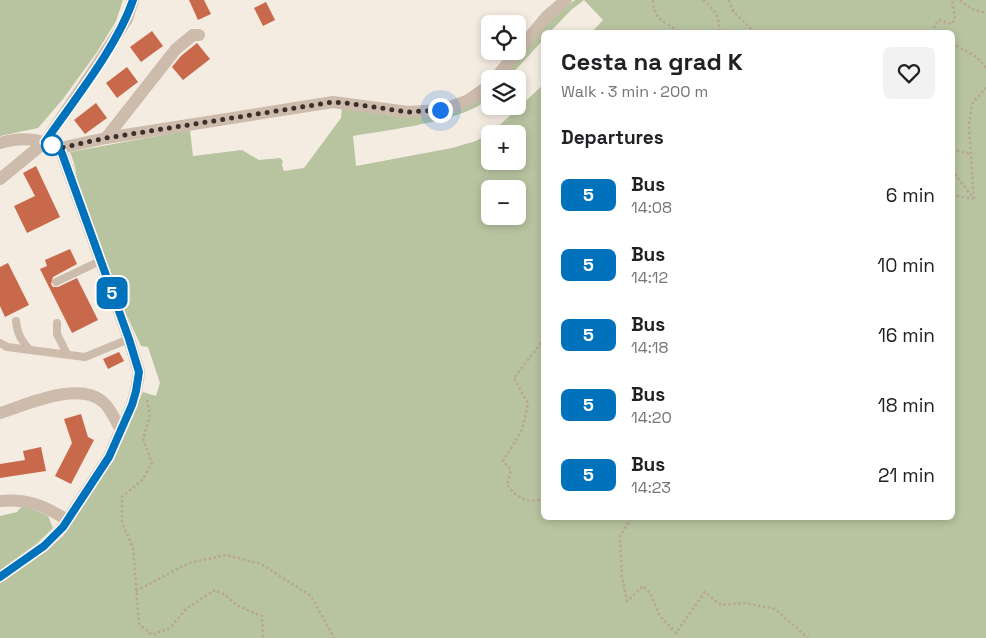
<!DOCTYPE html>
<html lang="en">
<head>
<meta charset="utf-8">
<style>
  :root { --surface:#fff; --page:#f2f2f2; --text:#202124; --muted:#757577 }
  body { margin:0; font-family:"Space Grotesk",sans-serif; background:var(--page); color:var(--text); height:100vh; display:flex; flex-direction:column; font-size:19px; white-space:nowrap }
  * { box-sizing:border-box; margin:0 }
  p { font-size:16px; color:var(--muted) }
  .icon { flex:none; width:28px; height:28px; fill:none; stroke:currentColor; stroke-width:2; stroke-linecap:round; stroke-linejoin:round }
  .map { position:relative; flex:1; overflow:hidden }
  .details { position:absolute; left:541px; top:30px; width:414px; height:490px; display:flex; flex-direction:column; background:var(--surface); border-radius:8px; box-shadow:0 2px 8px #0003 }
  .details>* { flex:none }
  .badge { padding:0 10px; border-radius:8px; font-size:18px; line-height:32px }
  .tools { position:absolute; left:481px; top:15px; display:grid; gap:10px }
  .tools a { display:grid; place-items:center; width:45px; height:45px; border-radius:8px; background:var(--surface); box-shadow:0 2px 8px #0003; font-size:25px }
  .you { position:absolute; width:25px; height:25px; margin:-12px; border:4px solid #fff; border-radius:50%; background:#1a73e8; box-shadow:0 0 0 8px #1a73e833 }
  .map>.badge { position:absolute; translate:-50% -50%; box-shadow:0 0 0 2px #fff }
  h2 { padding:0 20px; font-size:19px; line-height:45px }
  .round { display:grid; place-items:center; flex:none; width:52px; height:52px; border-radius:8px; background:var(--page) }
  .overview { display:flex; align-items:center; justify-content:space-between; height:85px; padding:0 20px }
  h1 { font-size:24px; font-weight:700; line-height:38px }
  ul { padding:0; list-style:none }
  li { display:flex; align-items:center; gap:15px; height:70px; padding:0 20px }
  li div { flex:1 }
  li b { display:block; font-size:19px }
  li em { font-style:normal }
  li .badge { min-width:55px; font-weight:700; text-align:center }
  .map>svg:first-child { display:block }
  .green { fill:#b8c4a0; fill-rule:evenodd }
  .building { fill:#c8694b }
  .lines { fill:none; stroke-linecap:round; stroke-linejoin:round }
  .path { stroke:#b9a596; stroke-width:2.5; stroke-dasharray:2.5 2.5; stroke-linecap:butt }
  .lane { stroke:#cdbbac; stroke-width:8 }
  .street { stroke:#cdbbac; stroke-width:12 }
  .line-casing { stroke:#fff; stroke-width:11 }
  .line { stroke:#0072bc; stroke-width:8 }
  .walk { stroke:#3b302b; stroke-width:5; stroke-dasharray:0 9 }
  .stop-dot { fill:#fff; stroke:#0072bc; stroke-width:2.5 }
</style>
</head>
<body>
<div class="map">
<svg width="986" height="638" viewBox="0 0 986 638">
  <rect width="100%" height="100%" fill="#f4ebe1"/>
  <!-- green -->
  <g class="green">
    <path d="M0 0H123L116 21 97 52 63 99 38 128 0 136Z"/>
    <path d="M575 0H986V638H0V583L40 556 63 536 109 466 143 392 156 396 160 383 148 347 141 346 123 307 78 183 74 163 70 152 190 130 193 156 242 150 259 160 280 158 283 161 282 165 284 171 304 168 341 118 342 107 409 116 490 90V97C468 121 387 130 353 136L356 166 452 148 476 141 492 132 544 84V518H952V32H592L603 20 584 0 571 10 550 32H544V39L507 79H500L551 19ZM490 134H518V161H490ZM490 189H518V216H490Z"/>
    <path d="M23 505 48 516 53 528 37 543 0 570V516L17 512Z"/>
  </g>
  <!-- building -->
  <g class="building">
    <path d="M189 0H204L211 14 198 20Z"/>
    <path d="M266 2 275 20 263 26 254 8Z"/>
    <path d="M152 31 163 46 141 62 130 47Z"/>
    <path d="M197 43 210 59 183 80 172 67 181 56Z"/>
    <path d="M127 67 138 82 117 98 106 83Z"/>
    <path d="M96 103 107 118 85 134 74 120Z"/>
    <path d="M36 166 60 217 27 233 14 206 35 196 23 173Z"/>
    <path d="M70 249 77 264 53 277 51 284 53 287H58L77 278 98 320 72 333 40 269 47 266 45 260Z"/>
    <path d="M8 263 29 305 5 317 0 306V267Z"/>
    <path d="M119 352 124 361 108 369 103 359Z"/>
    <path d="M81 414 88 437 94 440 71 484 55 476 72 443 64 419Z"/>
    <path d="M41 447 46 471 0 478V464L25 460 23 451Z"/>
  </g>
  <g class="lines">
    <!-- path -->
    <g class="path">
      <path d="M653 0C654 21 665 21 679 32"/>
      <path d="M703 0C715 10 720 17 719 32"/>
      <path d="M729 0 733 11 754 32"/>
      <path d="M960 0C968 7 975 12 986 12"/>
      <path d="M938 32 934 26 939 20 952 24 955 19 952 0"/>
      <path d="M952 43C965 51 978 55 986 68"/>
      <path d="M952 149 970 154"/>
      <path d="M952 170 973 198"/>
      <path d="M952 195 973 199"/>
      <path d="M974 199 969 126 972 104 986 88"/>
      <path d="M544 339 514 378 528 404 522 430 503 461 511 470 507 485C519 499 525 503 544 499"/>
      <path d="M147 400 150 415 143 439 152 463 142 480 122 497V523L133 547 139 624 152 635 170 628 186 609 215 590 225 595 238 606 262 616 263 638"/>
      <path d="M631 518 620 536 622 577 627 601 643 586 650 593 660 616 676 633 705 592 721 605 745 603 775 609 808 638"/>
      <path d="M136 591 189 563 226 555 261 564 311 596 334 638"/>
    </g>
    <!-- lane -->
    <g class="lane">
      <path d="M56 282 100 261"/>
      <path d="M16 321C17 333 21 340 29 349"/>
      <path d="M57 323V334L67 354"/>
      <path d="M0 343 7 347 85 357 129 339"/>
    </g>
    <!-- street -->
    <g class="street">
      <path d="M518 51 547 16 566 0"/>
      <path d="M495 79 517 51"/>
      <path d="M106 138 176 49 193 35H199"/>
      <path d="M0 143C22 136 39 139 60 148L129 339 139 372 136 391 132 405 109 457 63 527 44 546 0 577"/>
      <path d="M60 148 106 138 333 102 408 112 440 110 467 101 490 85"/>
      <path d="M0 179 45 142 98 64 127 19 133 0"/>
      <path d="M0 413C26 405 77 381 102 401 110 407 116 421 121 430"/>
      <path d="M0 501C27 498 45 506 67 520"/>
    </g>
  </g>
  <g class="lines">
    <!-- line casing -->
    <g class="line-casing">
      <path id="line" d="M0 577 44 546 63 527 109 457 132 405 136 391 139 372 129 339 60 148 45 142C74 100 117 47 133 0"/>
    </g>
    <!-- line -->
    <use href="#line" class="line"/>
    <!-- walk -->
    <path class="walk" d="M52 145 45 142 60 148 106 138 333 102 346 103 408 112 440 110"/>
  </g>
  <!-- markers -->
  <circle class="stop-dot" cx="52" cy="145" r="10"/>
</svg>
<div class="tools">
<a><svg class="icon" aria-label="locate" viewBox="0 0 24 24"><circle cx="12" cy="12" r="6"/><path d="M12 2v4M12 18v4M2 12h4M18 12h4"/></svg></a>
<a><svg class="icon" aria-label="layers" viewBox="0 0 24 24"><path d="M12 4l9 5-9 5-9-5zM3 14l9 5 9-5"/></svg></a>
<a>+</a>
<a>−</a>
</div>
<div class="you" style="left:440px;top:110px"></div>
<b class="badge" style="left:112px;top:293px;background:#0072bc;color:#fff">5</b>
<section class="details">
<div class="overview"><div><h1>Cesta na grad K</h1><p>Walk · 3 min · 200 m</p></div><a class="round"><svg class="icon" aria-label="heart" viewBox="0 0 24 24"><path d="M12 20l-8-8c-3-5 5-10 8-4 3-6 11-1 8 4z"/></svg></a></div>
<h2>Departures</h2>
<ul>
<li><span class="badge" style="background:#0072bc;color:#fff">5</span><div><b>Bus</b><p>14:08</p></div><em>6 min</em></li>
<li><span class="badge" style="background:#0072bc;color:#fff">5</span><div><b>Bus</b><p>14:12</p></div><em>10 min</em></li>
<li><span class="badge" style="background:#0072bc;color:#fff">5</span><div><b>Bus</b><p>14:18</p></div><em>16 min</em></li>
<li><span class="badge" style="background:#0072bc;color:#fff">5</span><div><b>Bus</b><p>14:20</p></div><em>18 min</em></li>
<li><span class="badge" style="background:#0072bc;color:#fff">5</span><div><b>Bus</b><p>14:23</p></div><em>21 min</em></li>
</ul>
</section>
</div>
</body>
</html>
